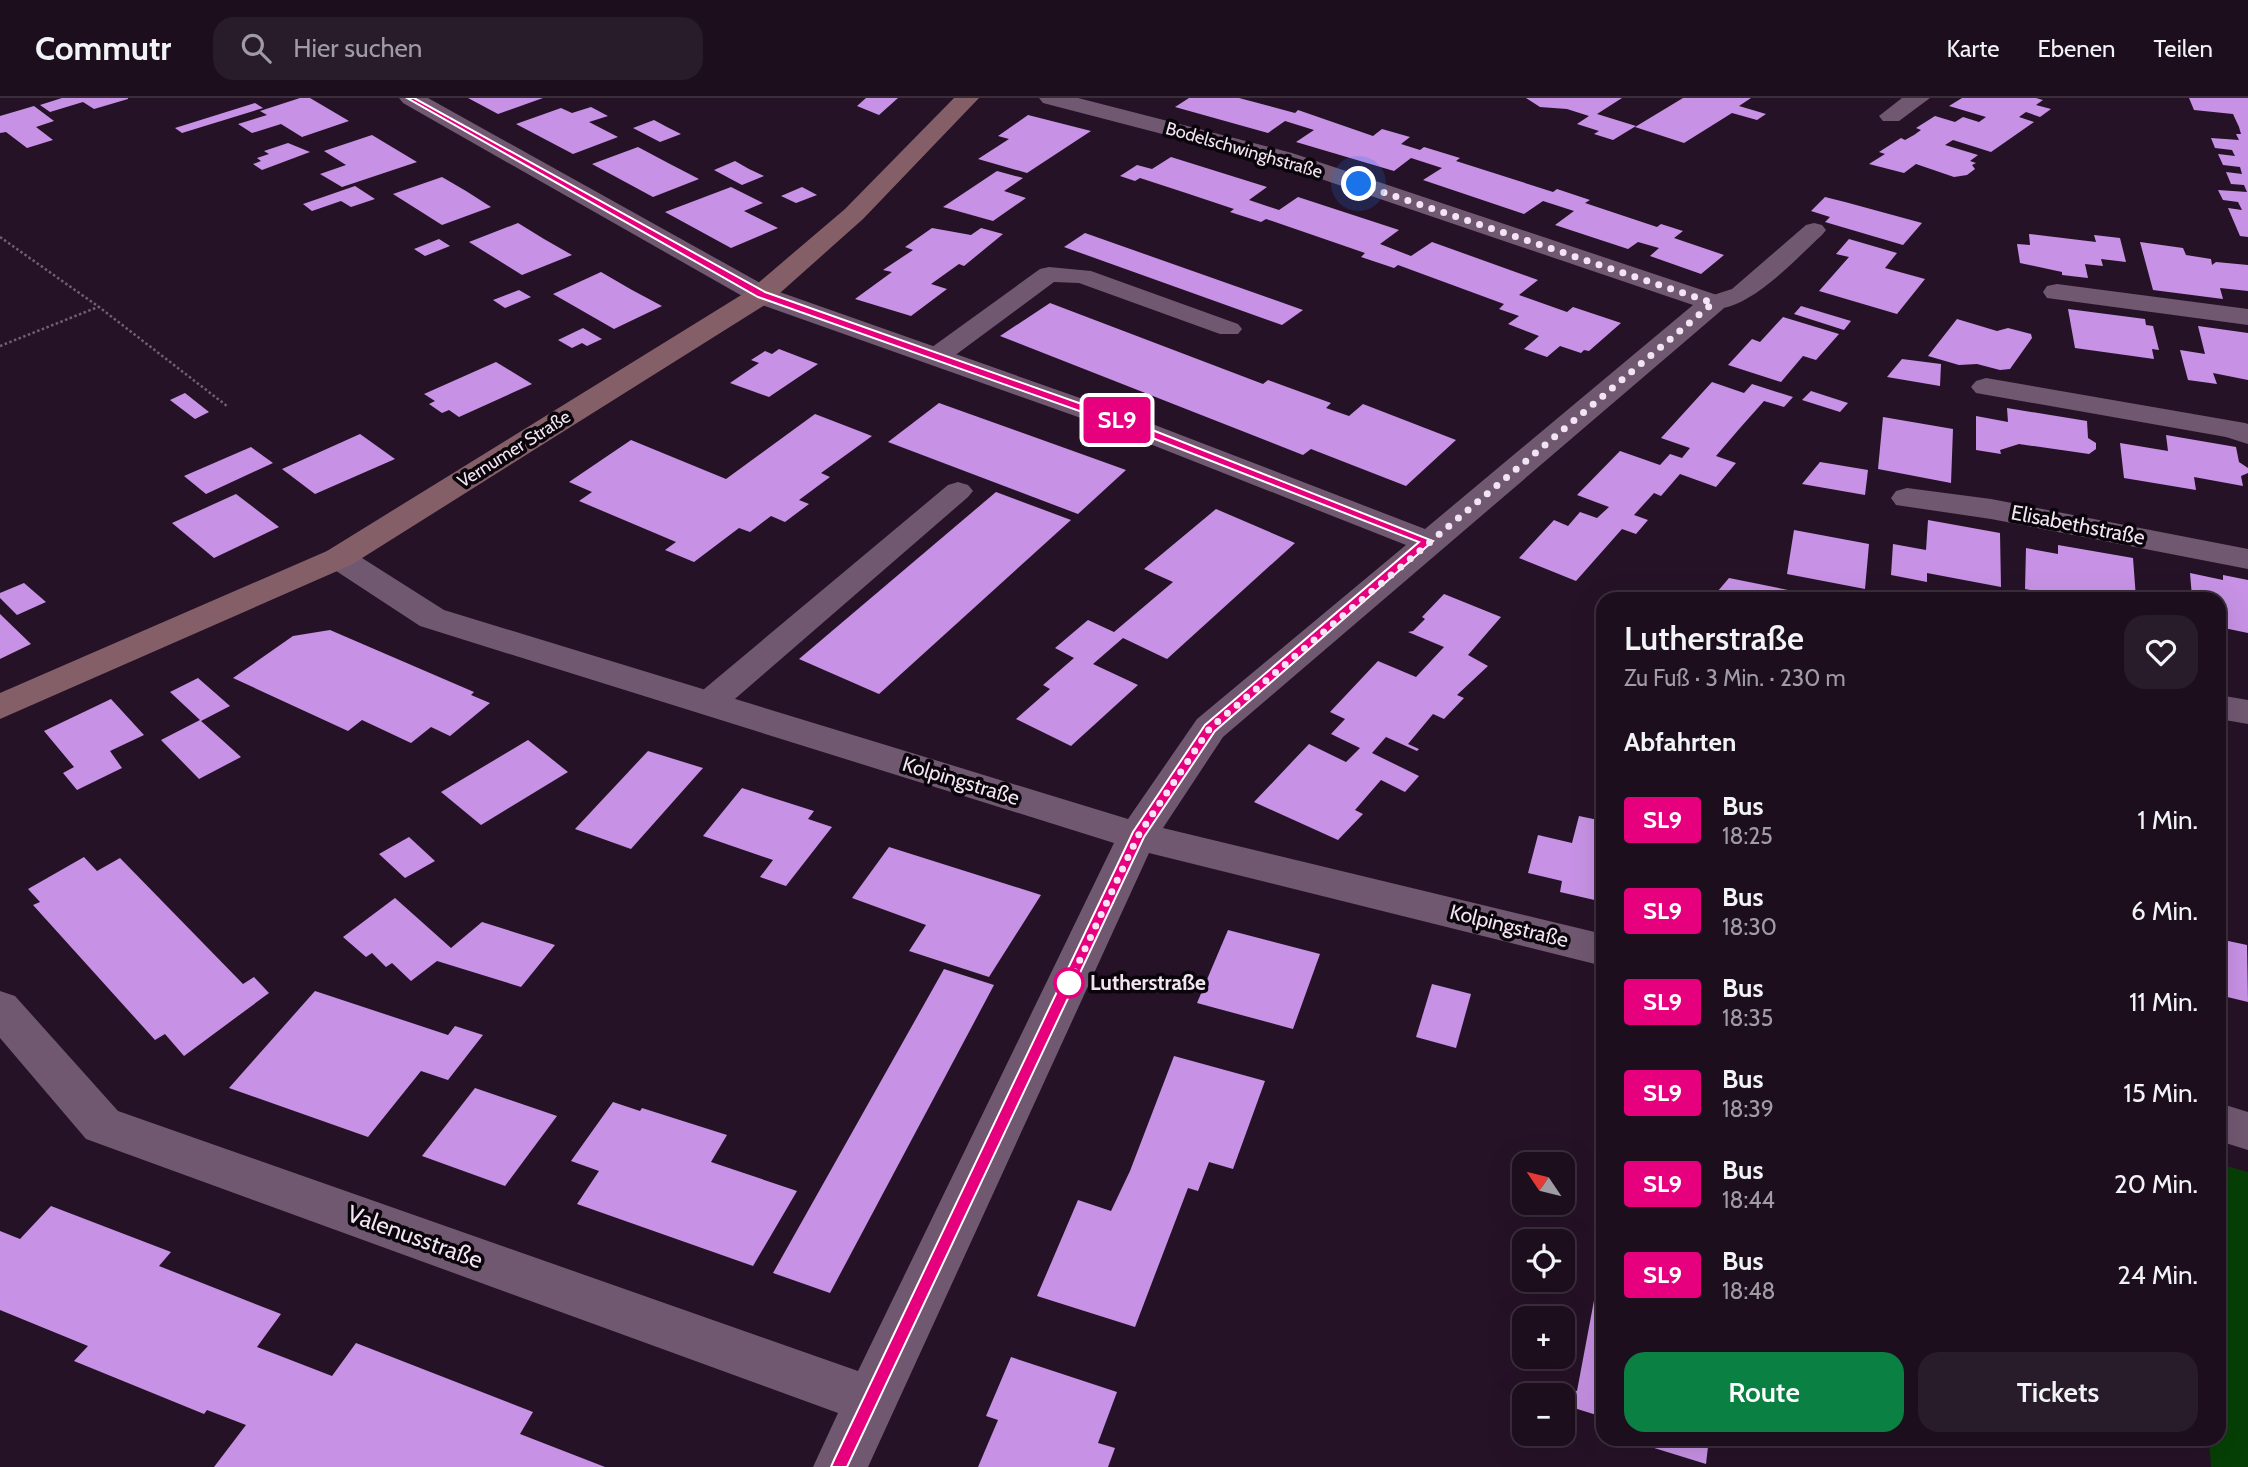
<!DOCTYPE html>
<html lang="de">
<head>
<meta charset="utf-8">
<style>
  :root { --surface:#1c0e1d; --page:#291c2a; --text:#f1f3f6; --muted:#a09ca4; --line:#3a2e3b; --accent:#0b8043 }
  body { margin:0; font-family:Cabin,sans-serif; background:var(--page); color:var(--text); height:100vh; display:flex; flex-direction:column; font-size:26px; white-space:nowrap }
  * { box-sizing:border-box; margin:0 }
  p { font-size:23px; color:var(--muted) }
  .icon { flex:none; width:38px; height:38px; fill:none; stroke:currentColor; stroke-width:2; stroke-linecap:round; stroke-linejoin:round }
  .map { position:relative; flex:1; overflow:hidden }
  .panel { position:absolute; left:1596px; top:494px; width:630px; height:854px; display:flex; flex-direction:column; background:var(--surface); border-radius:21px; box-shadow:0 7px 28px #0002,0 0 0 2px var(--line) }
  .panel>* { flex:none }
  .badge { padding:0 14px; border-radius:5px; font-size:24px; line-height:46px }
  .needle { width:46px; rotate:305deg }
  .controls { position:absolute; left:1512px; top:1054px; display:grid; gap:14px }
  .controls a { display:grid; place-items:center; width:63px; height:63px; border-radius:14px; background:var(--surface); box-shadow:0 7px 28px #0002,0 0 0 2px var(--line); font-size:35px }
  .you { position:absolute; width:35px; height:35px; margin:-18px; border:5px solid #fff; border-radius:50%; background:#1a73e8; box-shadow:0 0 0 10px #1a73e833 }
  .map>.badge { position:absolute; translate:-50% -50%; box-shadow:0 0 0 4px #fff }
  h2 { padding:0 28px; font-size:26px; line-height:63px }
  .round { display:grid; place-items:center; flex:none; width:74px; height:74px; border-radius:21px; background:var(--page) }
  .overview { display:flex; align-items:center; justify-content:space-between; height:119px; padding:0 28px }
  h1 { font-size:33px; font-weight:600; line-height:52px }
  .cta { display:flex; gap:14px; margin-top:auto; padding:14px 28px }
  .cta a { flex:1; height:80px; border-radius:21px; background:var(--accent); color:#fff; font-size:28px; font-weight:600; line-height:80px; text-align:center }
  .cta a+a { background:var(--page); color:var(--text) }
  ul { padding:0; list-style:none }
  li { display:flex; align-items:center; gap:21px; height:91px; padding:0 28px }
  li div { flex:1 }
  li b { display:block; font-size:26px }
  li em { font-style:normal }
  li .badge { min-width:77px; font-weight:700; text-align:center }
  header { display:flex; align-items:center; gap:42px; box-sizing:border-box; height:98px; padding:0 35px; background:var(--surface); border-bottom:2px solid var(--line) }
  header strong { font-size:33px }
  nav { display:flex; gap:38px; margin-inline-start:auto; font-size:24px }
  .search { width:490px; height:63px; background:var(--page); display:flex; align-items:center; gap:18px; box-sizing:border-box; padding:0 24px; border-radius:21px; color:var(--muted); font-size:26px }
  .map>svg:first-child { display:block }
  .green { fill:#064006 }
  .building { fill:#c792e5 }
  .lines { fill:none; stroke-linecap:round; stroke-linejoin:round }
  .path { stroke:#726072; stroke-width:2.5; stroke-dasharray:2.5 2.5; stroke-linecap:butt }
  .lane { fill:#705871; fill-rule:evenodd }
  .street { fill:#705871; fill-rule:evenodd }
  .secondary { fill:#845f68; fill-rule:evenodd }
  .line { fill:#e6007e; stroke:#fff; stroke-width:2 }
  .walk { stroke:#f2e4f2; stroke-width:7; stroke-dasharray:0 12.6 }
  .stop-dot { fill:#fff; stroke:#e6007e; stroke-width:3.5 }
  .labels { text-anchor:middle; stroke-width:7; stroke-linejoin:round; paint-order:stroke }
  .far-street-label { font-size:18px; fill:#f2e4f2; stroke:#0a040b }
  .street-label { font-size:21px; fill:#f2e4f2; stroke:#0a040b }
  .stop-label { font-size:21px; font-weight:bold; fill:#f2e4f2; stroke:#0a040b; text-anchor:start }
  .near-street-label { font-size:24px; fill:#f2e4f2; stroke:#0a040b }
</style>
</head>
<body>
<header>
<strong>Commutr</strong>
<div class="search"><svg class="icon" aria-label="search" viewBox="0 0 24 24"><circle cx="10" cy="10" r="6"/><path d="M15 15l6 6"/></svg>Hier suchen</div>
<nav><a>Karte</a><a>Ebenen</a><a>Teilen</a></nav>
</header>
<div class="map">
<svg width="2248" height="1369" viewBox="0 0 2248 1369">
  <rect width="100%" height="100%" fill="#261227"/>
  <!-- green -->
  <path class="green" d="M2219 1066 2248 1074V1369H2211L2209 1341 2219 1340Z"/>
  <!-- building -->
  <g class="building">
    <path d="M62 0H128V1L94 11 83 4 50 14 40 7Z"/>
    <path d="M300 0H310L349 23 302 39 281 26 252 35 238 26 267 17 260 13Z"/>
    <path d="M468 0H543L498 16Z"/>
    <path d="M866 0H898L879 17 857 8Z"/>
    <path d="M1189 0H1239L1295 15 1298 12 1373 38 1382 31 1410 39 1401 46 1420 52 1424 49 1460 60 1456 63 1553 94 1557 91 1590 102 1585 105 1657 129 1661 126 1683 133 1674 140 1724 157 1701 176 1650 158 1659 150 1638 144 1628 151 1555 127 1574 113 1543 103 1524 116 1423 82 1442 70 1411 60 1394 73 1296 44 1314 32 1285 23 1268 35 1175 9Z"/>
    <path d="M1526 0H1622L1597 16 1636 28 1613 42 1594 36 1599 33 1577 26 1589 18 1567 11 1540 9Z"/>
    <path d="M1683 0H1751L1739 8 1766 16 1757 22 1732 15 1684 45 1635 29Z"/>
    <path d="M1962 0H2036L2043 2 2036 7 2051 11 2040 19 2026 14 2019 19 2034 24 1991 54 1953 42 1945 47 1978 57 1970 63 1976 65 1972 67 1975 71 1967 77 1954 79 1916 66 1904 75 1869 66 1885 56 1879 54 1901 40 1905 42 1914 37 1921 32 1916 30 1935 18 1955 24 1963 19 1979 24 1986 19 1949 8Z"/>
    <path d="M2189 0H2248V139L2240 138 2228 110 2242 112 2238 104 2223 102 2218 92 2247 94 2244 87 2231 86 2226 74 2242 76 2240 69 2223 67 2218 56 2235 58 2232 52 2215 50 2211 40 2239 42 2236 36H2241L2239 29 2233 16 2194 12Z"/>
    <path d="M255 5 263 10 182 35 175 30Z"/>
    <path d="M34 8 54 23 36 29 53 42 27 50 6 34 0 35V18Z"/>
    <path d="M591 9 608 18 589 24 618 39 573 56 516 26 561 10 572 15Z"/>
    <path d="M1028 17 1091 33 1027 75 978 61 1009 41 998 38Z"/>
    <path d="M654 22 667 29 681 36 660 44 633 30Z"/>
    <path d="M372 37 417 64 342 89 320 76 346 67 324 53Z"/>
    <path d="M288 45 310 54 262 72 253 66 261 63 257 60 269 56 264 53Z"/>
    <path d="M638 49 670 66 699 81 653 99 592 66Z"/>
    <path d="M1171 59 1267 89 1249 102 1279 112 1298 99 1399 132 1380 146 1411 158 1432 144 1538 182 1519 197 1567 214 1573 209 1621 225 1589 253 1584 252 1581 255 1560 248 1547 259 1524 251 1539 238 1508 226 1519 218 1499 211 1504 206 1398 167 1394 170 1361 159 1365 155 1266 121 1261 124 1230 114 1234 111 1186 95 1140 80 1135 83 1120 78 1137 67 1152 71Z"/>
    <path d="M735 63 749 71 764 78 742 87 714 72Z"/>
    <path d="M997 73 1023 80 1004 93 1026 100 993 123 943 109Z"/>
    <path d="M442 79 466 93 491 109 442 127 393 96Z"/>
    <path d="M355 88 375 101 351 109 341 103 312 113 303 106Z"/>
    <path d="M731 89 763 105 744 113 778 130 731 150 665 114Z"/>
    <path d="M802 89 817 97 796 105 781 98Z"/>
    <path d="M1825 99 1845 104 1922 125 1903 147 1825 124 1830 119 1811 113Z"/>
    <path d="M518 125 544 141 572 157 522 177 469 144Z"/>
    <path d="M932 130 971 137 981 130 1003 136 964 168 959 166 931 186 947 191 911 218 855 201 892 174 883 172 913 152 905 149Z"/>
    <path d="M1085 135 1303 212 1282 227 1064 149Z"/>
    <path d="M2029 136 2096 144 2094 137 2120 140 2126 164 2101 161 2103 168 2085 166 2088 180 2062 177V174L2020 165 2017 146 2030 147Z"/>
    <path d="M439 141 450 148 425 158 414 151Z"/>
    <path d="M1849 141 1897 155 1885 170 1925 181 1897 216 1819 193 1849 159 1836 156Z"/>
    <path d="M2140 144 2183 150 2186 157 2211 161 2212 167 2216 164 2248 167V193L2220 190 2223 201 2153 192Z"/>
    <path d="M601 174 632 192 662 208 614 231 553 196Z"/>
    <path d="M519 192 531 199 505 210 493 202Z"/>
    <path d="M1050 205 1263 286 1268 282 1331 305 1326 310 1349 318 1363 306 1456 342 1406 388 1311 351 1303 357 1000 238Z"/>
    <path d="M1801 208 1851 223 1844 232 1794 216Z"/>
    <path d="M2068 211 2145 221 2146 227 2153 228 2159 252 2152 251 2154 261 2075 250Z"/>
    <path d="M1783 219 1839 236 1816 262 1803 258 1781 284 1728 267 1752 241 1760 244Z"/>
    <path d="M1957 221 1997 233 2008 230 2031 236 2032 240 2010 271 2000 272 1977 266 1959 267 1928 258Z"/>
    <path d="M2198 228 2248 235V282L2213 275 2217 286 2188 282 2180 252 2205 256Z"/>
    <path d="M583 230 602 241 587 248 582 245 572 250 558 242Z"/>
    <path d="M779 251 818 266 769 299 730 285 759 265 751 262 765 253 772 256Z"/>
    <path d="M1902 261 1941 266 1940 288 1887 279Z"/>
    <path d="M496 264 532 286 459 319 449 312 442 315 429 306 435 303 424 296Z"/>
    <path d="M1712 284 1744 295 1752 286 1793 299 1784 309 1764 303 1740 330 1716 358 1736 365 1716 389 1680 376 1661 398 1654 395 1634 417 1648 422 1636 436 1622 431 1576 483 1519 460 1554 422 1568 428 1580 414 1597 420 1609 409 1577 397 1620 353 1660 367 1670 356 1682 360 1690 350 1661 340Z"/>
    <path d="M1811 293 1848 305 1840 314 1802 302Z"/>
    <path d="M185 295 209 314 195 321 170 302Z"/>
    <path d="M939 305 1126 372 1078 416 888 344Z"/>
    <path d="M2007 310 2087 323 2088 340 2096 345V351L2089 356 2019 346 2000 352 2001 356 1976 352V318L2008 324Z"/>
    <path d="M815 316 872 338 821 375 830 379 799 402 809 406 785 424 771 418 750 434 739 430 694 464 665 452 676 444 579 403 592 394 569 384 631 342 726 381Z"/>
    <path d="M1883 319 1953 331 1951 385 1878 371Z"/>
    <path d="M360 336 395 361 315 396 282 371Z"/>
    <path d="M2166 337 2236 349 2239 364 2248 370V375L2241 378 2243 388 2194 379 2196 392 2124 380 2120 345 2168 353Z"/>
    <path d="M251 349 273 365 206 396 184 378Z"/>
    <path d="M1820 364 1868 372 1865 397 1802 386Z"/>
    <path d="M996 394 1071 422 879 596 799 561Z"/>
    <path d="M236 396 279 429 214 460 172 425Z"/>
    <path d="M1216 411 1295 445 1167 561 1123 540 1093 566 1138 587 1071 648 1016 621 1050 591 1043 587 1074 560 1055 550 1088 522 1114 534 1173 484 1144 471Z"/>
    <path d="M1928 422 2000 435 2001 489 1927 475V484L1891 477 1893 446 1926 452Z"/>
    <path d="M1794 432 1869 446 1865 491 1787 476Z"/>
    <path d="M2058 447 2133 460 2136 500 2096 495 2088 498 2062 493V498L2025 491 2026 450 2058 456Z"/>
    <path d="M2190 475 2223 482V477L2248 482V535L2219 529V500H2162L2161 493 2192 499Z"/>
    <path d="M1729 480 1793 493 1792 500H1712Z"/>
    <path d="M24 485 46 504 17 517 0 500V495Z"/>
    <path d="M1444 496 1501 519 1468 557 1488 568 1457 597 1464 600 1444 621 1433 616 1408 646 1419 651 1417 653 1386 639 1372 655 1419 678 1405 694 1381 682 1355 712 1363 716 1338 742 1254 704 1309 646 1346 664 1360 650 1331 636 1345 621 1330 614 1378 563 1416 579 1444 549 1408 534 1413 533 1425 521 1422 519Z"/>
    <path d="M0 516 31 546 0 561Z"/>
    <path d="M330 532 474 594 471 597 490 605 450 638 431 629 411 645 362 622 348 633 233 580 293 538Z"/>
    <path d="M198 580 230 608 201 623 241 659 199 681 161 642 200 622 170 594Z"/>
    <path d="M111 601 144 637 110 653 122 670 77 692 63 675 74 669 44 633Z"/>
    <path d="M528 642 568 674 481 727 441 694Z"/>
    <path d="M2219 644H2221L2228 701 2219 699Z"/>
    <path d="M648 653 703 670 631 751 575 731Z"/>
    <path d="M742 690 814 713 808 721 832 729 786 788 760 779 773 762 703 738Z"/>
    <path d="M1579 718 1603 723V804L1560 794 1562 783 1528 775 1538 737 1572 745Z"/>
    <path d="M409 739 435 763 405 780 379 756Z"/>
    <path d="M889 749 1041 797 989 879 909 853 926 827 852 800Z"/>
    <path d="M84 759 97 773 120 760 243 886 254 879 269 895 184 958 165 936 155 942 33 807 40 804 28 791Z"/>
    <path d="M395 800 451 850 482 824 555 847 521 889 437 863 411 883 392 865 386 869 372 855 366 859 343 839Z"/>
    <path d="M1228 832 1320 856 1293 931 1197 905Z"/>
    <path d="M2219 841 2247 847 2248 904 2219 897Z"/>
    <path d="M944 871 994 887 830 1195 773 1175Z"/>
    <path d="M1432 886 1471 896 1456 950 1416 939Z"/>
    <path d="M315 893 448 937 455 928 483 937 448 982 421 973 368 1039 229 990Z"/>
    <path d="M1174 958 1265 983 1233 1071 1209 1064 1198 1093 1188 1090 1135 1229 1037 1198 1078 1102 1111 1113 1130 1073Z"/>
    <path d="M475 990 557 1018 505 1088 422 1058Z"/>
    <path d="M613 1004 640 1013 642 1010 727 1037 711 1064 797 1093 753 1168 577 1106 599 1073 571 1063Z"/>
    <path d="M1602 1051H1603V1093L1594 1091Z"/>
    <path d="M51 1108 171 1154 159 1168 281 1216 257 1249 332 1278 356 1245 533 1314 520 1336 605 1369H214L246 1327 207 1312 204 1316 74 1263 88 1248 0 1212V1133L20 1141Z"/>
    <path d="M1602 1160H1603V1319L1574 1310 1576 1304 1570 1303 1572 1292 1577 1293Z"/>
    <path d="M1011 1259 1117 1294 1098 1345 1115 1350 1108 1369H978L998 1322 986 1318Z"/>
    <path d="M1625 1340H1709L1706 1366 1625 1341Z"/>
  </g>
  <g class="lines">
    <!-- path -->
    <g class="path">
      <path d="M0 139 99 209 227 308"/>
      <path d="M0 248 98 209"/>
    </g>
    <!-- lane -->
    <g class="lane">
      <path d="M1814 125 1822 127 1826 132 1822 137C1794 162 1744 220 1704 210L1700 205 1704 200 1732 191 1806 127Z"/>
      <path d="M1049 169 1091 173 1238 226 1242 231 1238 236H1220L1079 185 1054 184 946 264H928L924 258 928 252 1040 171Z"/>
      <path d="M958 384 968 387 973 393 968 399 721 613 709 616 697 613 692 605 697 597 948 387Z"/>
    </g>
    <!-- street -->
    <g class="street">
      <path d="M399 0H428L771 191 1134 319 1425 431 1693 207 1274 65 1043 5 1039 0H1078L1292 55 1723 199 1727 205 1723 211 1223 639 1163 730 1603 836V868L1149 755 868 1369H813L838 1315 86 1041 0 940V893L15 898 118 1013 858 1273 1114 745 420 528 327 467 322 460 327 453 339 450 351 453 444 512 1128 721 1197 621 1406 447 1112 331 751 203 403 5Z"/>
      <path d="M1902 0H1930L1899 23H1883L1879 18Z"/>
      <path d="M2057 186 2248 211V227L2047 200 2043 194 2047 188Z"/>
      <path d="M1986 280 2245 325 2248 326V346L2226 339 1976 295 1971 289 1976 283Z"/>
      <path d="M1907 390 1991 401 2248 451V471L1991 421 1896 407 1891 400 1896 393Z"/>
      <path d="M2219 597 2248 602V626L2219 621Z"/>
      <path d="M2219 1005 2248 1014V1052L2219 1043Z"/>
    </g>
    <!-- secondary -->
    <path class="secondary" d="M954 0H979L863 121 771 203 351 467 0 621V595L327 453 751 191 845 111Z"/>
  </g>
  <!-- line -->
  <path class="line" d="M407 0H414L765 194 1127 322 1433 443 1215 633 1144 739 847 1369H831L834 1362 1133 734 1205 627 1419 444 1119 327 758 199Z"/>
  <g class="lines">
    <!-- walk -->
    <path class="walk" d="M1069 885 1138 738 1210 630 1713 205 1359 86"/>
  </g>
  <!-- markers -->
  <circle class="stop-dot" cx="1069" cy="885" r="14"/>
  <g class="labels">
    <!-- far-street labels -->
    <g class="far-street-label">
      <text transform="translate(1244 52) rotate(16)" y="6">Bodelschwinghstraße</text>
      <text transform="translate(514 351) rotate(-32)" y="6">Vernumer Straße</text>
    </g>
    <!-- street labels -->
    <g class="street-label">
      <text transform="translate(2078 427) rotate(11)" y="7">Elisabethstraße</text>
      <text transform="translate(961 683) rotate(17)" y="7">Kolpingstraße</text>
      <text transform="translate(1509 828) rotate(14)" y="7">Kolpingstraße</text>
    </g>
    <!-- stop labels -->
    <g class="stop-label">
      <text x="1090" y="892">Lutherstraße</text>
    </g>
    <!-- near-street labels -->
    <g class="near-street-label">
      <text transform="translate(415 1139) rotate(20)" y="8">Valenusstraße</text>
    </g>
  </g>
</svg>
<div class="controls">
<a><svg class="needle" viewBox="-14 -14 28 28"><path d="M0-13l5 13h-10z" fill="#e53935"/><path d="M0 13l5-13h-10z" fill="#a09ca4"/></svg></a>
<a><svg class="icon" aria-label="locate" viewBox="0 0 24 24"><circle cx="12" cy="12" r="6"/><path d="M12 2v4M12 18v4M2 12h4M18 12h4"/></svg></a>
<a>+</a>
<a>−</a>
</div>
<div class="you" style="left:1359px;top:86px"></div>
<b class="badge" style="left:1117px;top:322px;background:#e6007e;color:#fff">SL9</b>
<section class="panel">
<div class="overview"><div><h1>Lutherstraße</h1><p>Zu Fuß · 3 Min. · 230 m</p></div><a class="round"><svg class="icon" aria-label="heart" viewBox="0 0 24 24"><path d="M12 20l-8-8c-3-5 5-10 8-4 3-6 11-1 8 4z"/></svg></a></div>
<h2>Abfahrten</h2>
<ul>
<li><span class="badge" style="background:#e6007e;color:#fff">SL9</span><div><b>Bus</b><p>18:25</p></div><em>1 Min.</em></li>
<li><span class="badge" style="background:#e6007e;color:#fff">SL9</span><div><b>Bus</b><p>18:30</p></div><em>6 Min.</em></li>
<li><span class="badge" style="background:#e6007e;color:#fff">SL9</span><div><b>Bus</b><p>18:35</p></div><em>11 Min.</em></li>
<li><span class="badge" style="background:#e6007e;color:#fff">SL9</span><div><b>Bus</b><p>18:39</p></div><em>15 Min.</em></li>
<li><span class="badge" style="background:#e6007e;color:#fff">SL9</span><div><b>Bus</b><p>18:44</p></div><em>20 Min.</em></li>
<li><span class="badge" style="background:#e6007e;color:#fff">SL9</span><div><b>Bus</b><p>18:48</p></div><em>24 Min.</em></li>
</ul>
<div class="cta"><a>Route</a><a>Tickets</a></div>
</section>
</div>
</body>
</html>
